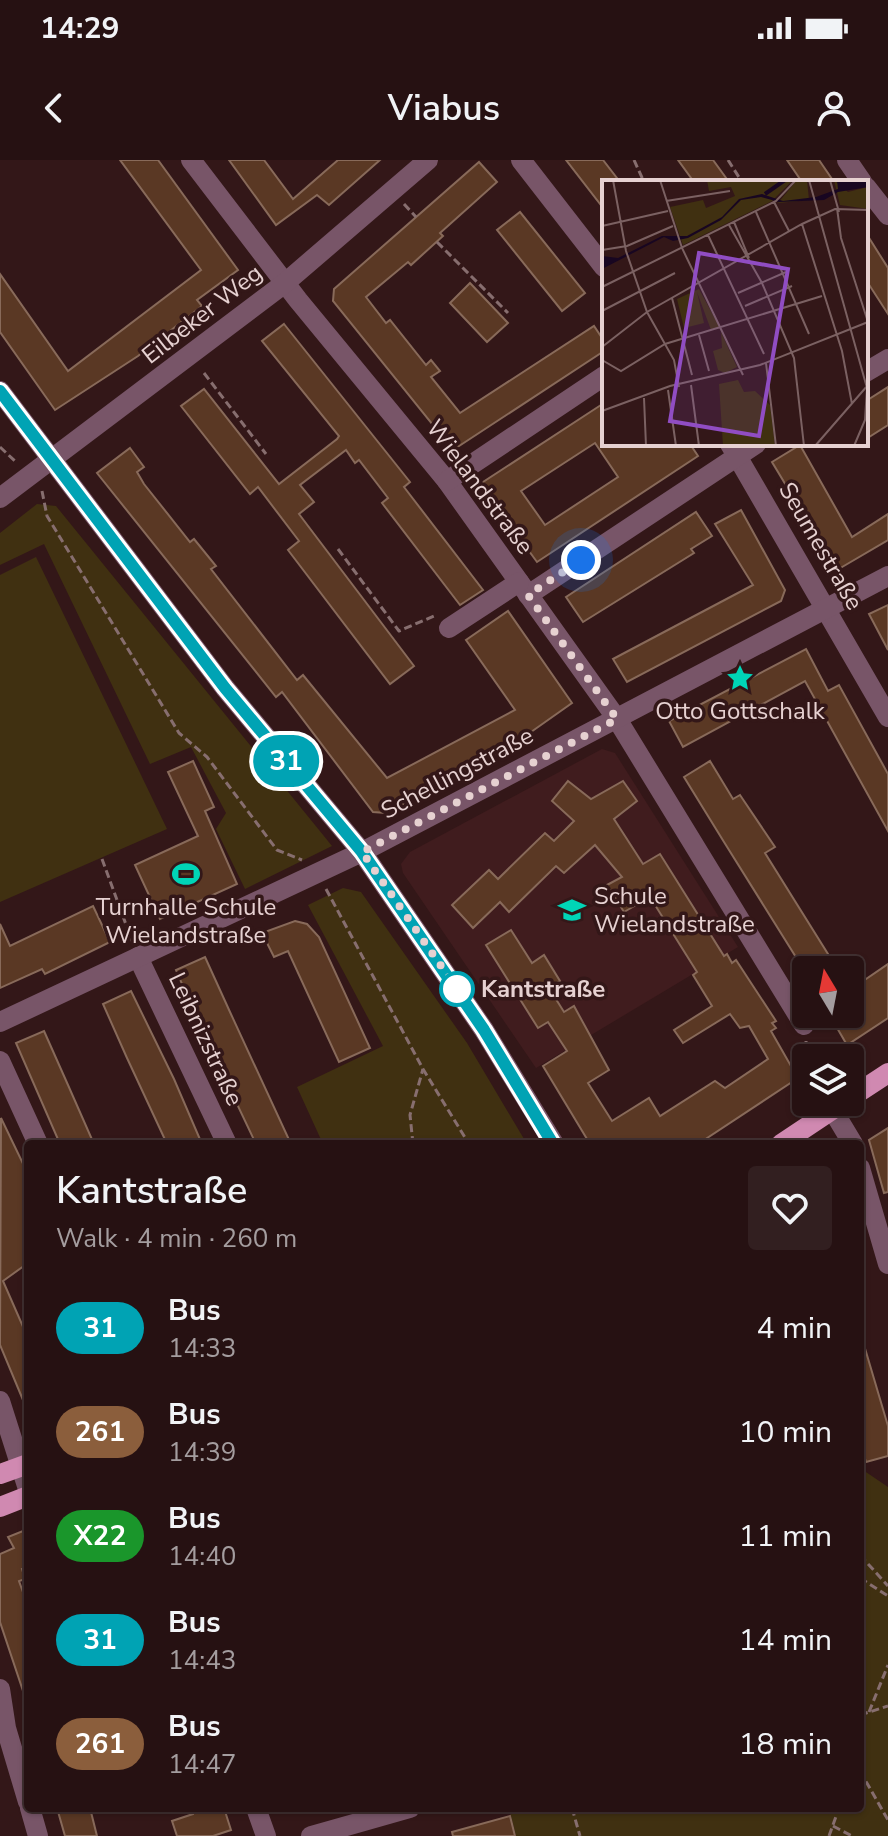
<!DOCTYPE html>
<html lang="en">
<head>
<meta charset="utf-8">
<style>
  :root { --surface:#261112; --page:#321f20; --text:#f1f3f6; --muted:#a49d9f; --line:#423132 }
  body { margin:0; font-family:"Nunito Sans",sans-serif; background:var(--page); color:var(--text); height:100vh; display:flex; flex-direction:column; font-size:30px; white-space:nowrap }
  * { box-sizing:border-box; margin:0 }
  p { font-size:26px; color:var(--muted) }
  .icon { flex:none; width:44px; height:44px; fill:none; stroke:currentColor; stroke-width:2; stroke-linecap:round; stroke-linejoin:round }
  .map { position:relative; flex:1; overflow:hidden }
  .drawer { position:absolute; left:24px; top:980px; width:840px; height:672px; display:flex; flex-direction:column; background:var(--surface); border-radius:8px; box-shadow:0 2px 6px #0004,0 0 0 2px var(--line) }
  .drawer>* { flex:none }
  .badge { padding:0 16px; border-radius:26px; font-size:28px; line-height:52px }
  .needle { width:52px; rotate:350deg }
  .controls { position:absolute; left:792px; top:796px; display:grid; gap:16px }
  .controls a { display:grid; place-items:center; width:72px; height:72px; border-radius:8px; background:var(--surface); box-shadow:0 2px 6px #0004,0 0 0 2px var(--line); font-size:40px }
  .you { position:absolute; width:40px; height:40px; margin:-20px; border:6px solid #fff; border-radius:50%; background:#1a73e8; box-shadow:0 0 0 12px #1a73e833 }
  .map>.badge { position:absolute; translate:-50% -50%; box-shadow:0 0 0 4px #fff }
  .round { display:grid; place-items:center; flex:none; width:84px; height:84px; border-radius:8px; background:var(--page) }
  .summary { display:flex; align-items:center; justify-content:space-between; height:136px; padding:0 32px }
  h1 { font-size:38px; font-weight:600; line-height:60px }
  ul { padding:0; list-style:none }
  li { display:flex; align-items:center; gap:24px; height:104px; padding:0 32px }
  li div { flex:1 }
  li b { display:block; font-size:30px }
  li em { font-style:normal }
  li .badge { min-width:88px; font-weight:700; text-align:center }
  .status { display:flex; justify-content:space-between; align-items:center; height:56px; padding:0 40px; background:var(--surface); direction:ltr }
  .status svg { height:22px; fill:currentColor }
  header { display:flex; justify-content:space-between; align-items:center; height:104px; padding:0 32px; background:var(--surface); font-size:36px; font-weight:600 }
  .map>svg:first-child { display:block }
  .built { fill:#401c1e }
  .green { fill:#403011 }
  .building { fill:#5a3824; stroke:#886a5a; stroke-width:2; fill-rule:evenodd }
  .lines { fill:none; stroke-linecap:round; stroke-linejoin:round }
  .path { stroke:#876e6f; stroke-width:3; stroke-dasharray:8 4; stroke-linecap:butt }
  .minor { stroke:#785568; stroke-width:20 }
  .major { stroke:#d089b1; stroke-width:20 }
  .line-casing { stroke:#fff; stroke-width:18 }
  .line { stroke:#00a3b4; stroke-width:12 }
  .walk { stroke:#e6d1d1; stroke-width:8; stroke-dasharray:0 14.4 }
  .stop-dot { fill:#fff; stroke:#00a3b4; stroke-width:4 }
  .labels { text-anchor:middle; stroke-width:7; stroke-linejoin:round; paint-order:stroke }
  .street-label { font-size:24px; fill:#e6d1d1; stroke:#331718 }
  .poi-label { font-size:24px; fill:#e6d1d1; stroke:#331718 }
  .stop-label { font-size:24px; font-weight:bold; fill:#e6d1d1; stroke:#331718; text-anchor:start }
  .inset-river { fill:none; stroke:#180621; stroke-width:4 }
  .inset-road { fill:none; stroke:#7b6162; stroke-width:2 }
  .view { fill:#904dc3; fill-opacity:0.15; stroke:#904dc3; stroke-width:4 }
  .inset-edge { fill:none; stroke:#e6d1d1; stroke-width:4 }
</style>
</head>
<body>
<div class="status"><b>14:29</b><svg viewBox="0 0 49 12"><path d="M0 12V9h3v3zM5 12V6h3v6zM10 12V3h3v9zM15 12V0h3v12zM26 1h20v11H26zM47 4h2v5h-2z"/></svg></div>
<header><svg class="icon" aria-label="back" viewBox="0 0 24 24"><path d="M15 5l-7 7 7 7"/></svg>Viabus<svg class="icon" aria-label="person" viewBox="0 0 24 24"><circle cx="12" cy="8" r="4"/><path d="M4 21q1-7 8-7t8 7"/></svg></header>
<div class="map">
<svg width="888" height="1676" viewBox="0 0 888 1676">
  <rect width="100%" height="100%" fill="#331718"/>
  <!-- built -->
  <path class="built" d="M602 589 615 593 738 787 536 908 403 713 401 704 410 692Z"/>
  <!-- green -->
  <g class="green">
    <path d="M37 344 56 346 332 686 245 729 216 669 226 653 191 587 150 604 44 384 0 405V373Z"/>
    <path d="M36 397 167 669 0 742V415Z"/>
    <path d="M343 728 361 732 467 883 527 984H323L297 927 383 886 308 745Z"/>
    <path d="M860 1308 888 1327V1676H516L509 1648H860Z"/>
  </g>
  <!-- building -->
  <g class="building">
    <path d="M120 0H158L238 110 197 140 202 146 138 196 55 250 0 172V114L68 211 201 110Z"/>
    <path d="M229 0H264L293 39 338 0H380L329 45 317 35 276 65Z"/>
    <path d="M566 0H603L620 22H604V49Z"/>
    <path d="M678 0H713L729 22H694Z"/>
    <path d="M787 0H819L834 22H802Z"/>
    <path d="M479 2 497 22 440 73 443 76 411 105 408 102 366 137 386 163 390 160 426 205 431 200 440 211 431 217 460 253 594 166 604 181V191L453 290 333 141 334 129Z"/>
    <path d="M520 52 585 133 562 151 497 70Z"/>
    <path d="M866 73 888 108V154L866 120Z"/>
    <path d="M470 123 508 163 487 182 450 143Z"/>
    <path d="M284 164 410 322 404 327 483 430 460 445 382 343 388 338 359 300 355 303 346 290 300 325 314 342 299 354 414 506 390 524 288 390 299 381 258 327 250 334 181 246 204 229 279 324 337 279 339 276 262 181Z"/>
    <path d="M888 227V265L866 279V241Z"/>
    <path d="M604 243V284H690L698 296 537 402 480 324ZM595 283 618 317 545 365 521 331Z"/>
    <path d="M800 285 852 377 888 354V380L837 410 772 302Z"/>
    <path d="M130 288 144 307 137 312 144 324 190 382 194 379 216 406 211 409 297 520 303 515 387 618 515 550 466 480 508 451 572 543 531 572 533 576 386 653 373 652 282 532 276 537 97 313Z"/>
    <path d="M741 350 785 430 781 441 627 522 613 499 753 425 715 364Z"/>
    <path d="M696 352 712 376 691 389 694 393 583 462 566 437Z"/>
    <path d="M888 445V490L869 454Z"/>
    <path d="M806 489 828 531 839 525 888 614V671L805 521 683 587 669 561Z"/>
    <path d="M193 601 214 647 205 651 237 724 160 759 135 705 198 676 168 612Z"/>
    <path d="M710 601 733 639 740 635 775 687 765 693 838 810H804L724 682 684 617Z"/>
    <path d="M568 621 591 639 623 621 637 641 614 659 643 704 660 694 724 796 727 794 732 803 736 800 776 861 772 863 776 868 771 871 795 913V920L698 984H590L543 906 567 891 548 862 538 868 486 785 511 770 532 803 544 795 560 821 549 828 564 852 574 846 609 910 588 923 612 961 649 938 660 956 715 921 725 928 768 899 749 866 740 868 730 854 683 883 674 870 712 846 693 815 697 812 650 737 624 752 607 725 622 717 595 685 564 713 556 706 509 752 500 742 473 768 452 745 489 710 498 719 545 673 554 681 574 661 552 641Z"/>
    <path d="M93 746 110 782 45 814 42 809 0 828V764L10 786Z"/>
    <path d="M295 761 307 764 319 777 370 888 339 902 288 791 274 797 262 773Z"/>
    <path d="M205 797 230 852 291 984H256L200 866 176 810Z"/>
    <path d="M888 804V858L847 885 829 854H850V830Z"/>
    <path d="M131 831 174 919 202 984H167L127 898 103 844Z"/>
    <path d="M44 871 68 925 94 984H60L16 883Z"/>
    <path d="M1 958 28 1014V1103L3 1121 28 1178V1252L0 1185Z"/>
    <path d="M888 968V1032L884 1033 869 980Z"/>
    <path d="M864 1185 888 1266V1296L866 1302 860 1282V1186Z"/>
    <path d="M28 1369V1413L25 1408 22 1409 25 1419 19 1421 28 1446 25 1537 0 1462V1394L14 1388 8 1377Z"/>
    <path d="M57 1648H90L97 1676H65Z"/>
    <path d="M192 1648H224L231 1670 213 1676H177L172 1661 193 1654Z"/>
    <path d="M510 1656 515 1676H453L452 1672Z"/>
  </g>
  <g class="lines">
    <!-- path -->
    <g class="path">
      <path d="M634 0 644 22"/>
      <path d="M728 0 742 22"/>
      <path d="M404 44 416 57"/>
      <path d="M437 82 508 153"/>
      <path d="M204 213 266 294"/>
      <path d="M0 287 17 303"/>
      <path d="M42 331 47 356 179 573 207 597 277 690 302 700"/>
      <path d="M338 389 399 471 434 456"/>
      <path d="M102 699 132 781"/>
      <path d="M326 729 423 909 469 984"/>
      <path d="M806 881 807 898"/>
      <path d="M413 984 410 955 423 909"/>
      <path d="M860 1395 888 1426"/>
      <path d="M860 1418 888 1436"/>
      <path d="M869 1552 888 1505"/>
      <path d="M860 1555 888 1546"/>
      <path d="M860 1611 888 1660"/>
      <path d="M572 1648 580 1676"/>
      <path d="M833 1666 852 1676"/>
      <path d="M829 1676 839 1648"/>
    </g>
    <!-- minor -->
    <g class="minor">
      <path d="M191 0 298 140 447 321 617 559 804 865"/>
      <path d="M521 0 604 107"/>
      <path d="M847 0 862 22"/>
      <path d="M866 27 888 55"/>
      <path d="M866 212 888 199"/>
      <path d="M0 231 225 528 362 692 484 870 554 984"/>
      <path d="M730 284 888 557"/>
      <path d="M447 321 604 216"/>
      <path d="M0 338 285 123 428 0"/>
      <path d="M528 435 756 284"/>
      <path d="M449 468 519 422"/>
      <path d="M138 797 227 984"/>
      <path d="M0 862 362 692 888 416"/>
      <path d="M0 901 38 984"/>
      <path d="M832 949 853 984"/>
      <path d="M860 1008 888 1104"/>
      <path d="M0 1241 28 1329"/>
      <path d="M0 1529 6 1568 28 1642"/>
      <path d="M30 1648 38 1676"/>
      <path d="M256 1648 266 1676"/>
      <path d="M311 1676 410 1648"/>
    </g>
    <!-- major -->
    <g class="major">
      <path d="M850 938 888 913"/>
      <path d="M781 984 844 942"/>
      <path d="M0 1314 28 1304"/>
      <path d="M0 1347 28 1336"/>
    </g>
  </g>
  <g class="lines">
    <!-- line casing -->
    <g class="line-casing">
      <path id="line" d="M0 231 225 528 362 692 484 870 553 984"/>
    </g>
    <!-- line -->
    <use href="#line" class="line"/>
    <!-- walk -->
    <path class="walk" d="M457 829 362 692 617 559 528 435 581 400"/>
  </g>
  <!-- icons -->
  <defs>
    <g id="sight-bare" transform="scale(2.16)"><path d="M0-6L1.8-2.2L6-1.7L2.9 1.2L3.7 5.4L0 3.3L-3.7 5.4L-2.9 1.2L-6-1.7L-1.8-2.2Z" fill="#00d5b7" stroke="#331718" stroke-width="2.5" paint-order="stroke"/></g>
    <g id="stadium-bare" transform="scale(2.16)"><path d="M0-5a6.5 5 0 1 0 0 10a6.5 5 0 1 0 0-10ZM-3.5-1.8h7v3.6h-7Z" fill="#00d5b7" stroke="#331718" stroke-width="2.5" paint-order="stroke"/></g>
    <g id="school-bare" transform="scale(2.16)"><path d="M0-5L7-2L0 1L-7-2ZM-4 1L0 2.5L4 1V4Q0 6-4 4Z" fill="#00d5b7" stroke="#331718" stroke-width="2.5" paint-order="stroke"/></g>
  </defs>
  <g fill-rule="evenodd">
    <use href="#sight-bare" x="740" y="518"/>
    <use href="#stadium-bare" x="186" y="714"/>
    <use href="#school-bare" x="572" y="750"/>
  </g>
  <!-- markers -->
  <circle class="stop-dot" cx="457" cy="829" r="16"/>
  <g class="labels">
    <!-- street labels -->
    <g class="street-label">
      <text transform="translate(202 154) rotate(-38)" y="8">Eilbeker Weg</text>
      <text transform="translate(480 327) rotate(53)" y="8">Wielandstraße</text>
      <text transform="translate(821 386) rotate(60)" y="8">Seumestraße</text>
      <text transform="translate(457 613) rotate(-28)" y="8">Schellingstraße</text>
      <text transform="translate(206 879) rotate(65)" y="8">Leibnizstraße</text>
    </g>
    <!-- poi labels -->
    <g class="poi-label">
      <text x="740" y="559">Otto Gottschalk</text>
      <text x="594" y="744" text-anchor="start">Schule<tspan x="594" dy="28">Wielandstraße</tspan></text>
      <text x="186" y="755">Turnhalle Schule<tspan x="186" dy="28">Wielandstraße</tspan></text>
    </g>
    <!-- stop labels -->
    <g class="stop-label">
      <text x="481" y="837">Kantstraße</text>
    </g>
  </g>
  <!-- overview -->
  <g transform="translate(602 20)">
    <rect width="266" height="266" fill="#331718"/>
    <path d="M105 0H191L170 21 81 65 68 27 101 20 104 28 133 16 129 7 107 11ZM195 0H205L207 20 176 23ZM232 0 246 12 266 7V29L238 25ZM97 109 118 148 109 150 95 112 102 143 82 148 75 119ZM119 152 135 187 123 193 116 190 111 171 120 168ZM136 200 142 212 153 211 168 225 173 266H121L117 204Z" fill="#403011"/>
    <path d="M235 0H266V7L236 12 222 20 177 22 159 17 139 20 119 40 86 58 71 61 62 57 0 89V76L16 78 60 56H85L120 37 137 19 160 14 181 21 214 17 236 9Z" fill="#180621"/>
    <path class="inset-river" d="M163 14 183 0"/>
    <path class="inset-road" d="M11 0 24 71 45 132 72 180 77 207M58 0 80 68 141 195M207 0 265 208 263 240 252 266M228 0 237 32M64 21 128 11M172 22 187 51M235 28 239 58 266 142M154 32 207 154M132 42 147 78M200 44 240 171 250 224M127 45 160 103 192 178 202 266M0 46 66 31M106 55 162 174M0 70 25 66 71 46M0 107 174 21 194 0M136 113 184 92M70 118 90 195M143 126 190 106M0 131 73 93M97 155 107 191M0 167 45 132 200 44 233 29 266 30M0 180 19 191 63 164 220 116M164 183 174 266M89 205 97 266M66 210 74 266M42 218 44 266M0 231 68 206 158 185 266 142M213 266 266 205"/>
    <path class="view" d="M97 73 186 89 157 256 68 241Z"/>
    <rect width="266" height="266" class="inset-edge"/>
  </g>
</svg>
<div class="controls">
<a><svg class="needle" viewBox="-14 -14 28 28"><path d="M0-13l5 13h-10z" fill="#e53935"/><path d="M0 13l5-13h-10z" fill="#a49d9f"/></svg></a>
<a><svg class="icon" aria-label="layers" viewBox="0 0 24 24"><path d="M12 4l9 5-9 5-9-5zM3 14l9 5 9-5"/></svg></a>
</div>
<div class="you" style="left:581px;top:400px"></div>
<b class="badge" style="left:286px;top:601px;background:#00a3b4;color:#fff">31</b>
<section class="drawer">
<div class="summary"><div><h1>Kantstraße</h1><p>Walk · 4 min · 260 m</p></div><a class="round"><svg class="icon" aria-label="heart" viewBox="0 0 24 24"><path d="M12 20l-8-8c-3-5 5-10 8-4 3-6 11-1 8 4z"/></svg></a></div>
<ul>
<li><span class="badge" style="background:#00a3b4;color:#fff">31</span><div><b>Bus</b><p>14:33</p></div><em>4 min</em></li>
<li><span class="badge" style="background:#8b5e3c;color:#fff">261</span><div><b>Bus</b><p>14:39</p></div><em>10 min</em></li>
<li><span class="badge" style="background:#1a962b;color:#fff">X22</span><div><b>Bus</b><p>14:40</p></div><em>11 min</em></li>
<li><span class="badge" style="background:#00a3b4;color:#fff">31</span><div><b>Bus</b><p>14:43</p></div><em>14 min</em></li>
<li><span class="badge" style="background:#8b5e3c;color:#fff">261</span><div><b>Bus</b><p>14:47</p></div><em>18 min</em></li>
</ul>
</section>
</div>
</body>
</html>
